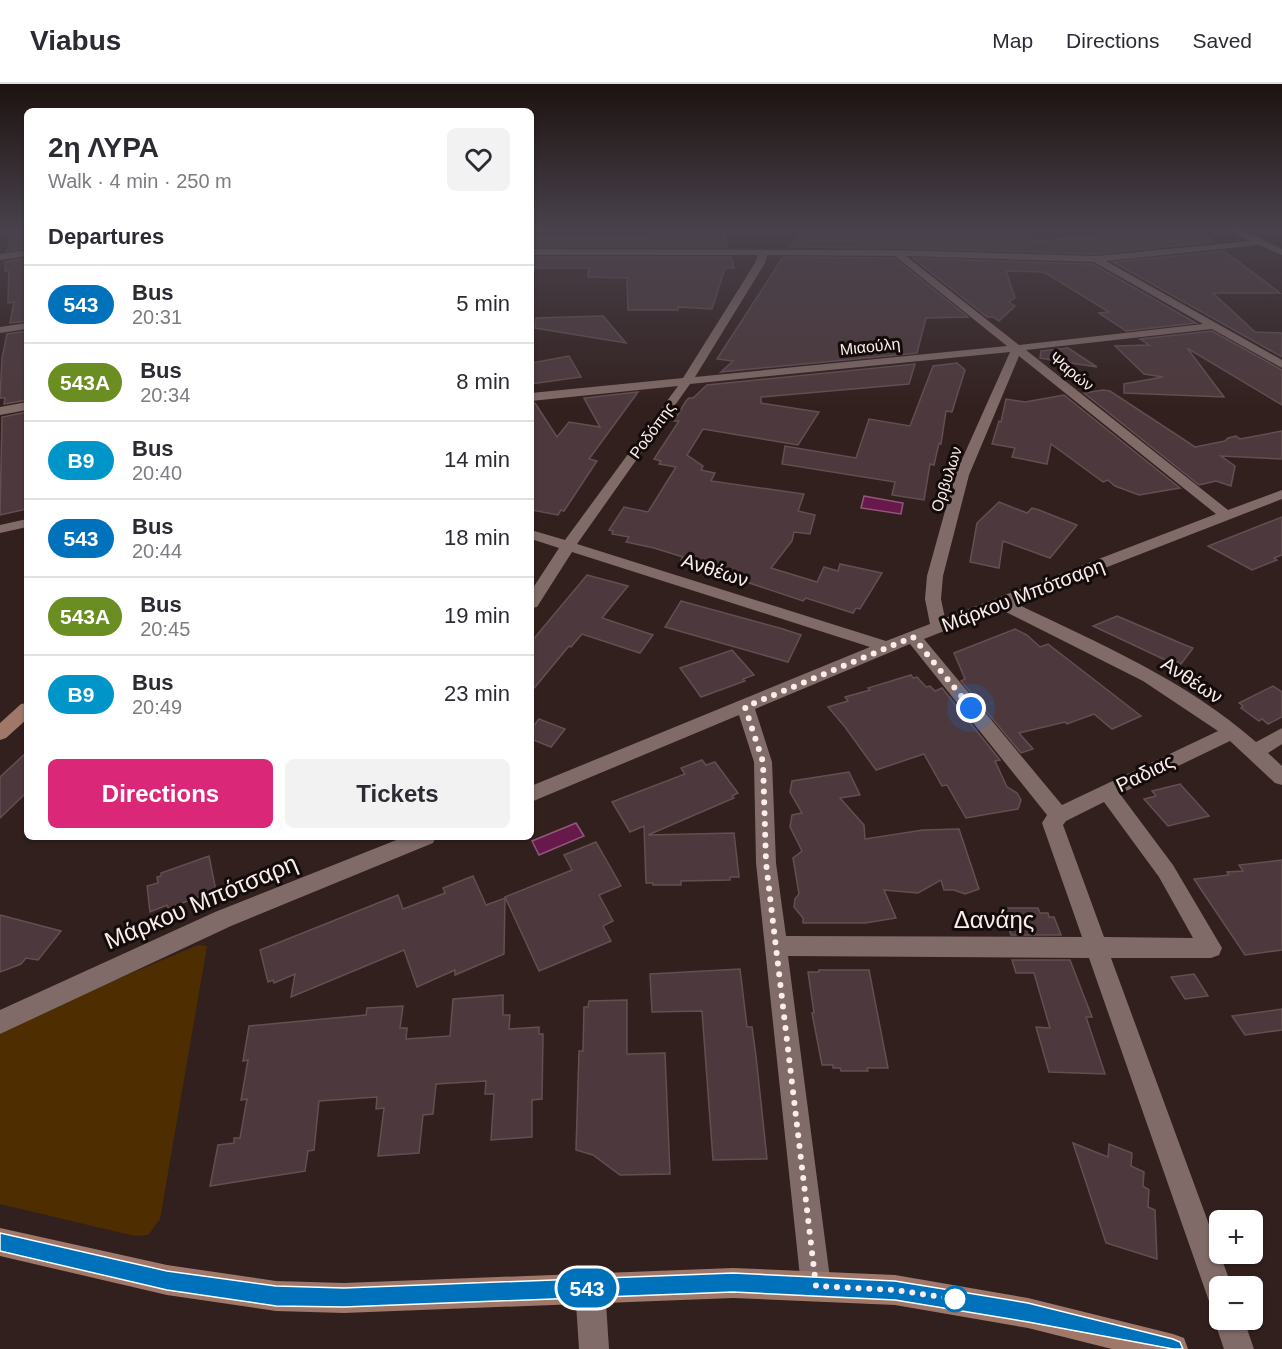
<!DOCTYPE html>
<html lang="en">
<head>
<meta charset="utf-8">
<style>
  :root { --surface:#fff; --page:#f2f2f3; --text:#2b2b33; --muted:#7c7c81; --line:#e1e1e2; --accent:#db2777 }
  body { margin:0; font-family:Arial,sans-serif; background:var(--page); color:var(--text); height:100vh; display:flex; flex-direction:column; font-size:22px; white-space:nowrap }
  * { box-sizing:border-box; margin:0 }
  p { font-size:20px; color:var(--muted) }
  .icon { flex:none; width:33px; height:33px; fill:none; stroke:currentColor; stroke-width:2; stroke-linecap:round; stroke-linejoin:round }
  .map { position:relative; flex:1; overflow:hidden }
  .side { position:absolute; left:24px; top:24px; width:510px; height:732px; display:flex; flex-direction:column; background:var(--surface); border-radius:9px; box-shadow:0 2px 4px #0004 }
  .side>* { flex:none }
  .badge { padding:0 12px; border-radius:20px; font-size:21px; line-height:39px }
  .controls { position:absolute; left:1209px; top:1126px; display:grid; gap:12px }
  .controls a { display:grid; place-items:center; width:54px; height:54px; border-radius:9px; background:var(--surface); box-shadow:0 2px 4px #0004; font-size:30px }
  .you { position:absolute; width:30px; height:30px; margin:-15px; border:4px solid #fff; border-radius:50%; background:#1a73e8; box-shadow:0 0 0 9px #1a73e833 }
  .map>.badge { position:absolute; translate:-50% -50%; box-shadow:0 0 0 3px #fff }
  h2 { padding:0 24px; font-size:22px; line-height:54px }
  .round { display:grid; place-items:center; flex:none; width:63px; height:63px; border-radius:9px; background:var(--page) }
  .headline { display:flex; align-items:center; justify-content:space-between; height:102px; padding:0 24px }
  h1 { font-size:28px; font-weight:800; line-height:45px }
  .action { display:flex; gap:12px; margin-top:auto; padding:12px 24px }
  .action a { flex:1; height:69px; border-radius:9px; background:var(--accent); color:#fff; font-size:24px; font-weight:800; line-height:69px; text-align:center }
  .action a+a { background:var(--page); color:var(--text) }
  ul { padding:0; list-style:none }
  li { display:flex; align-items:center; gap:18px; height:78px; padding:0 24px; border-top:2px solid var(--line) }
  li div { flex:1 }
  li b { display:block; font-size:22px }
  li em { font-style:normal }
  li .badge { min-width:66px; font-weight:700; text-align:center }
  header { display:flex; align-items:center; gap:36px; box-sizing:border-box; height:84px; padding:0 30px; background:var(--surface); border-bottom:2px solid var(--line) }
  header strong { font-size:28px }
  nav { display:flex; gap:33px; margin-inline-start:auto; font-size:21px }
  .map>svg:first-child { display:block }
  .green { fill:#4e2e00 }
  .water { fill:#66194a; stroke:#92587a; stroke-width:1.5 }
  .building { fill:#4d393d; stroke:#634f52; stroke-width:1.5 }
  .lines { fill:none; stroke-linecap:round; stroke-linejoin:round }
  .street { fill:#816b68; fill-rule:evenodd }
  .secondary { fill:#9f7869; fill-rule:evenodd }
  .line { fill:#0072bc; stroke:#fff; stroke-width:1.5 }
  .walk { stroke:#f9ecea; stroke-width:6; stroke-dasharray:0 10.8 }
  .stop-dot { fill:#fff; stroke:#0072bc; stroke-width:3 }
  .labels { text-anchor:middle; stroke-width:6; stroke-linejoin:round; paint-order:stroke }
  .far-street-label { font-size:16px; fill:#f9ecea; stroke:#140c0b }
  .street-label { font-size:20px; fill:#f9ecea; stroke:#140c0b }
  .near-street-label { font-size:24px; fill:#f9ecea; stroke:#140c0b }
</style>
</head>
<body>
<header>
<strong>Viabus</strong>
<nav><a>Map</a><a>Directions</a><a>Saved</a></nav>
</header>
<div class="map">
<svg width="1282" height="1265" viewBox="0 0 1282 1265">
  <rect width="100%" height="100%" fill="#32201e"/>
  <!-- green -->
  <path class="green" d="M198 861 207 862 160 1135 148 1151 135 1152 0 1120V945Z"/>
  <!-- water -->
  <g class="water">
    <path d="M864 412 903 419 901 430 861 424Z"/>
    <path d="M576 739 584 752 539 771 532 757Z"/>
  </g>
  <!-- building -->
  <g class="building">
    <path d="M12 145H27V164L7 167Z"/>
    <path d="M659 145H723L728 163H531V153H651V150H661Z"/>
    <path d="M805 145H923V150H947L958 145 999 152 995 145H1027L1034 157 1196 145 1213 158 1096 170 897 164 791 163Z"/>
    <path d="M1224 167 1280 209H1213L1255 248 1282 249V273L1113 178Z"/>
    <path d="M531 173H731L734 184H725L712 225 678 223V226H628L627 194 588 193 589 184H531Z"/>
    <path d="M783 173 894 174 968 233 926 234 917 269 721 288 733 277 717 275Z"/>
    <path d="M27 174V237L10 239 14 218 8 219 9 187H5V178Z"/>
    <path d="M913 174 1093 180 1196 239 1126 247 1099 229 1109 228 1044 188 1006 187 1015 214 1009 218 1015 222 999 237 993 233H987Z"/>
    <path d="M603 232 626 259 535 244 536 234Z"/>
    <path d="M27 247V316L4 320 5 314H0L2 274 7 250Z"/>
    <path d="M1212 247 1282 286V321L1187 264 1224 313 1124 309V300L1163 293 1144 290 1115 262 1149 261 1140 255Z"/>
    <path d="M1068 264 1097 283 1040 274 1041 267Z"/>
    <path d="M569 272 581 293 531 300V279Z"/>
    <path d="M957 279 965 286 952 328 946 327 941 360 939 359 934 381 930 380 924 416 892 411 895 398 782 380 785 362 856 374 869 335 910 342 933 282Z"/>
    <path d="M915 280 909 300 761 313V319L819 328 798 361 703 345 687 371 703 382 701 386 715 389 711 397 804 410 798 427 815 431 810 450 794 448 792 457 771 484 817 498 824 483 838 487 840 480 882 489 860 525 856 524 853 529 806 514 803 517 681 476 683 473 654 464 626 458 629 453 612 450 613 447 609 446 624 423 648 428 676 383 659 380 661 377 654 375 679 337H674L686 317 689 314H693L707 301Z"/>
    <path d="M1103 306 1110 307 1195 363 1225 357 1228 354 1236 352 1240 355 1282 347V375L1221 372 1235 382 1231 402 1216 397 1199 401 1084 309Z"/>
    <path d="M638 308 589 375 597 377 564 427 561 426 558 431 531 426V319H535L557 353 569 338 600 343 584 314Z"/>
    <path d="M1064 311 1180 404 1139 411 1115 402 1108 396 1103 398 1051 360 1047 380 1012 373 1015 364 992 360 999 337 1001 338 1006 315 1025 318Z"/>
    <path d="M27 328V425L0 431 2 333Z"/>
    <path d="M999 418 1027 429 1032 424 1039 426 1077 441 1050 474 1003 457 999 484 970 478 977 439Z"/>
    <path d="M1282 433V471L1274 474 1277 476 1252 486 1208 462Z"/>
    <path d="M587 491 628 502 602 534 653 551 640 569 582 550 571 563 569 562 531 608V558Z"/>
    <path d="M681 517 783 545 801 551 788 578 665 543Z"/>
    <path d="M1117 532 1185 561 1193 564 1181 580 1178 578 1176 581 1093 542Z"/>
    <path d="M1015 545 1027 551 1040 563 1048 560 1141 632 1112 645 1094 630 1067 640 1065 638 1019 649 1033 665 1021 669 961 597 965 595 954 569Z"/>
    <path d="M732 566 754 591 743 595 745 597 701 613 680 584Z"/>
    <path d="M911 591 913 594 917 593 926 603 930 602 935 607 942 604 1000 676 995 677 1007 703 1017 709 1021 716 1018 725 966 734 947 701 942 702 924 670 876 686 845 643 828 623 848 617 845 613 870 606 868 604Z"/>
    <path d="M1273 602 1282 608V633L1268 640 1262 635 1259 637 1241 624 1243 622 1239 619Z"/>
    <path d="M539 635 565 645 551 663 531 655V645Z"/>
    <path d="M27 668V708L0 734V693Z"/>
    <path d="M702 676 706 681 715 678 738 709 732 712 734 714 648 751 734 749 739 793H730V796L681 797V801H653V799H646L644 742 630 748 612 718 685 690 681 684Z"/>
    <path d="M849 688 860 711 840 714 864 741 865 755 923 746 959 745 979 805 965 810 954 806H944L941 796 918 809 884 806 896 834 865 839H803V834L794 823 795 815 799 810 793 774 802 767 790 743 792 731 802 729 790 708 792 697Z"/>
    <path d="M1180 700 1209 732 1168 742 1144 715 1156 712 1152 707Z"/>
    <path d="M596 758 621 802 599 811 613 837 603 842 611 857 539 887 505 813 572 786 564 771Z"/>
    <path d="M209 772 216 807 168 824 167 821 150 828 147 802 158 799 157 793 161 792V789Z"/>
    <path d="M1282 776V866L1245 871 1194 795 1229 791 1227 788 1243 787 1239 781Z"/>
    <path d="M473 792 486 821 505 814 504 870 455 891V886L417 903 404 866 291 913 295 890 274 899 273 896 268 898 260 866 398 811 403 825 445 809 443 804Z"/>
    <path d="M1002 824H1038L1040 829H1048L1049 833H1054L1061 851H1011Z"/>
    <path d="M0 831 61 847 38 876 26 874 21 880 0 888Z"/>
    <path d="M1012 876H1070L1092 933H1086L1105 990 1049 988 1036 943 1050 944 1034 889H1016Z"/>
    <path d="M740 885 747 943H752L756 972 767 1075 713 1076 702 927 652 928 650 890Z"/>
    <path d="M819 886H869L888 984H867L868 987H841L840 984H833V981H822L812 929H814L808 888H819Z"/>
    <path d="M1194 890 1208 912 1185 915 1171 893Z"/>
    <path d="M503 911V931H510L509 945 539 943V950H543L542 1015 532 1016V1053L491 1056 494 1010H485L486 997 436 1000 433 1030 423 1031 419 1069 378 1072 384 1024 376 1025 377 1013 319 1017 314 1066 308 1067 305 1087 210 1102 218 1061 234 1059V1054H240L247 1015 241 1016 248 976 243 977 249 942 366 931 367 924 403 922 400 944H407L406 955 450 952 453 915Z"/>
    <path d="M627 916V970L665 969 670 1090 620 1091 593 1071 576 1066 579 967H583L584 923H588L589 917Z"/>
    <path d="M1282 925V946L1245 951 1232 932Z"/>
    <path d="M1073 1059 1108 1073 1109 1060 1132 1069 1131 1082 1144 1088 1143 1102 1149 1106 1148 1123 1155 1126 1157 1175 1106 1159Z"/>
  </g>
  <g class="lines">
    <!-- street -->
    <g class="street">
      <path d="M1227 145C1247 145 1264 157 1282 165V171L1259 161 1106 177 1282 276V284L1212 245 1026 266 1228 426 1282 406V415L1015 519C1098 559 1186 596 1256 658L1282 644V660L1268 669 1282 682V701L1275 699 1230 657 1120 710 1173 781 1222 864 1219 871 1211 874H1111L1232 1203H1220V1224L1210 1220 1089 874 788 872 831 1202 826 1212 816 1217 806 1212 801 1202 756 779 754 678 739 631 531 718V702L870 563 572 468 537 523 531 524V507L559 464 531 455V446L565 456 678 302 531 317V309L683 294 755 179 758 171H531V165L897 166 1096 172 1250 157ZM767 171 895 172 1007 262 695 293 765 179ZM906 172 1094 178 1203 240 1019 261ZM1010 268 955 391 927 492 925 515 930 540 886 557 577 460 690 300ZM1019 272 1216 430 945 534 941 515 943 492 969 391ZM1000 525 1143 597 1218 647 1062 721 924 555ZM910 560 1047 731 1042 739 1082 853 786 852 776 779 772 678 755 625ZM1104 718 1159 793 1193 854 1104 853 1063 741 1066 737Z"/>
      <path d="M27 166V172L0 176V170Z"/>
      <path d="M27 239V245L0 249V243Z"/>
      <path d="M27 318V326L0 331V323Z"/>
      <path d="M27 435V443L0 449V441Z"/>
      <path d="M404 753H436L433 759 231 842 0 950V926L215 828Z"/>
      <path d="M590 1189 600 1194 605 1204 609 1265H579L575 1204 580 1194Z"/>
      <path d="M1218 1225 1220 1236H1244L1254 1265H1224L1214 1236Z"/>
    </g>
    <!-- secondary -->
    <g class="secondary">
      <path d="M27 619V635L6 654 0 656V639L21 620Z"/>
      <path d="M0 1144 167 1181 276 1197 344 1199 733 1184 895 1191 1028 1214 1173 1250 1184 1254 1188 1265H1112L1028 1244 895 1221 733 1214 344 1229 276 1227 167 1211 0 1172Z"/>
    </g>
  </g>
  <!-- sky -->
  <linearGradient id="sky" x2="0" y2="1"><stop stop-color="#1c1210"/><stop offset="0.45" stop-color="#49424c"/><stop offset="1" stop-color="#49424c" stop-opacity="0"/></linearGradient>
  <rect width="1282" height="323" fill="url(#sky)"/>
  <!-- line -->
  <path class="line" d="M0 1149 167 1187 276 1202 344 1204 733 1189 895 1197 1028 1219 1173 1255 1180 1258 1183 1265H1173L1028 1238 895 1216 733 1208 344 1223 276 1222 167 1206 0 1167Z"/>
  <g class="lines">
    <!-- walk -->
    <path class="walk" d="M955 1215 895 1206 816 1202 766 779 763 678 745 623 913 553 971 624"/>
  </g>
  <!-- markers -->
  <circle class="stop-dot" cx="955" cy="1215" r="12"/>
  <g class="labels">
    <!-- far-street labels -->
    <g class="far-street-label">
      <text transform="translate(870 262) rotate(-6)" y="6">Μιαούλη</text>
      <text transform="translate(1072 287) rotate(39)" y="6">Ψαρών</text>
      <text transform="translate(652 346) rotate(-54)" y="6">Ροδόπης</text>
      <text transform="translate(946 395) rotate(-72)" y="6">Ορβυλων</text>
    </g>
    <!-- street labels -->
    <g class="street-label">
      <text transform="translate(715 486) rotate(18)" y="7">Ανθέων</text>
      <text transform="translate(1023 511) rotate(-21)" y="7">Μάρκου Μπότσαρη</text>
      <text transform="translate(1192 596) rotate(33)" y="7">Ανθέων</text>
      <text transform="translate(1145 689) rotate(-26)" y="7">Ραδιας</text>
    </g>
    <!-- near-street labels -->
    <g class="near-street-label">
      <text transform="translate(201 818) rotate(-23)" y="8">Μάρκου Μπότσαρη</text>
      <text x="994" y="844">Δανάης</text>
    </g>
  </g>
</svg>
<div class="controls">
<a>+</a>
<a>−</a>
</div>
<div class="you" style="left:971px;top:624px"></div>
<b class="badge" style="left:587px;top:1204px;background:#0072bc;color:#fff">543</b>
<section class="side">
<div class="headline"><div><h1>2η ΛΥΡΑ</h1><p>Walk · 4 min · 250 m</p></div><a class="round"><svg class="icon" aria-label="heart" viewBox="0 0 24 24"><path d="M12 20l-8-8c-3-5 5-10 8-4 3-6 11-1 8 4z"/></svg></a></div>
<h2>Departures</h2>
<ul>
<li><span class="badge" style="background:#0072bc;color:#fff">543</span><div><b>Bus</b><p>20:31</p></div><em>5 min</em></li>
<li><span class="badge" style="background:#6b8e23;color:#fff">543A</span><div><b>Bus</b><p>20:34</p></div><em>8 min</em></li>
<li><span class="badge" style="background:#0095c8;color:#fff">Β9</span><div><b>Bus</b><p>20:40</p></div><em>14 min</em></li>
<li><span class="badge" style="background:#0072bc;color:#fff">543</span><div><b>Bus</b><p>20:44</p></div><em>18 min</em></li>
<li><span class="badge" style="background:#6b8e23;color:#fff">543A</span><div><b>Bus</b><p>20:45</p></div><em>19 min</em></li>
<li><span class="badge" style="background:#0095c8;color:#fff">Β9</span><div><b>Bus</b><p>20:49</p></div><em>23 min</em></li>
</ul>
<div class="action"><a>Directions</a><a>Tickets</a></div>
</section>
</div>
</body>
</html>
